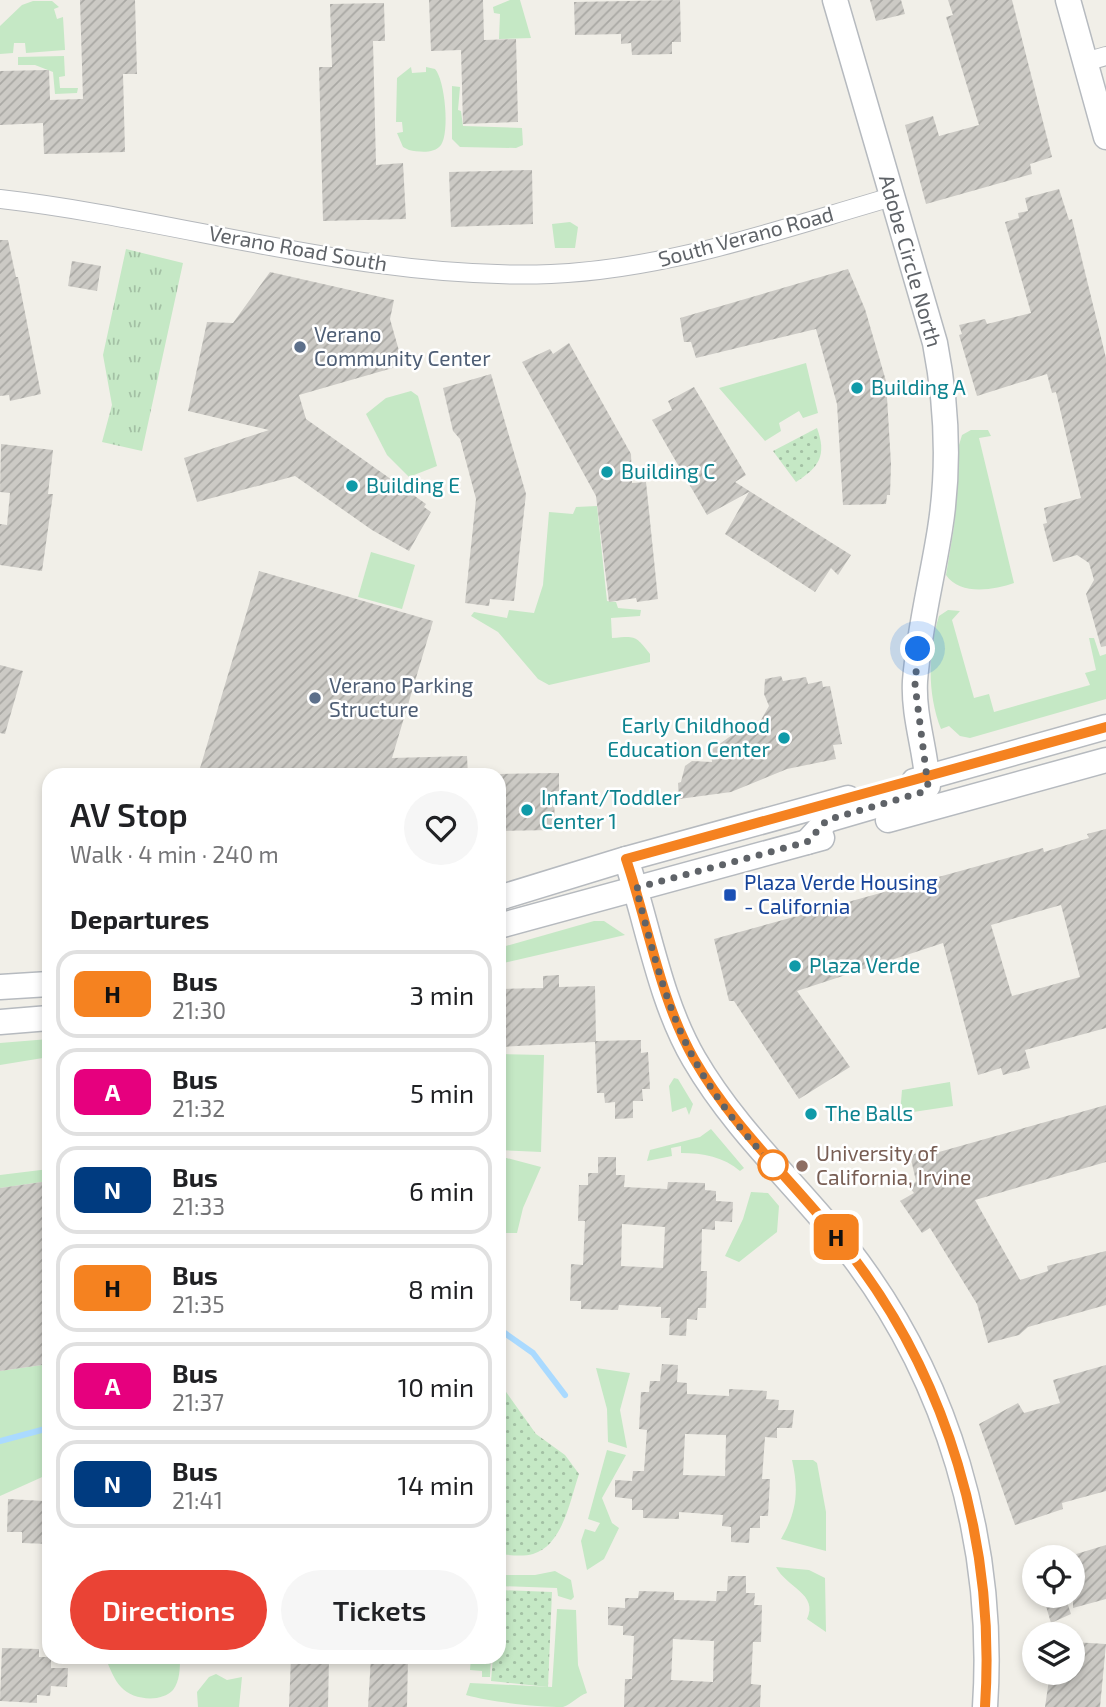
<!DOCTYPE html>
<html lang="en">
<head>
<meta charset="utf-8">
<style>
  :root { --surface:#fff; --page:#f6f6f6; --text:#202124; --muted:#757577; --line:#e0e0e0; --accent:#ea4335 }
  body { margin:0; font-family:"Exo 2",sans-serif; background:var(--page); color:var(--text); height:100vh; display:flex; flex-direction:column; font-size:26px; white-space:nowrap }
  * { box-sizing:border-box; margin:0 }
  p { font-size:23px; color:var(--muted) }
  .icon { flex:none; width:38px; height:38px; fill:none; stroke:currentColor; stroke-width:2; stroke-linecap:round; stroke-linejoin:round }
  .map { position:relative; flex:1; overflow:hidden }
  .details { position:absolute; left:42px; top:768px; width:464px; height:896px; display:flex; flex-direction:column; background:var(--surface); border-radius:21px; box-shadow:0 4px 10px #0003 }
  .details>* { flex:none }
  .badge { padding:0 14px; border-radius:10px; font-size:24px; line-height:46px }
  .buttons { position:absolute; left:1022px; top:1545px; display:grid; gap:14px }
  .buttons a { display:grid; place-items:center; width:63px; height:63px; border-radius:50%; background:var(--surface); box-shadow:0 4px 10px #0003; font-size:35px }
  .you { position:absolute; width:35px; height:35px; margin:-18px; border:5px solid #fff; border-radius:50%; background:#1a73e8; box-shadow:0 0 0 10px #1a73e833 }
  .map>.badge { position:absolute; translate:-50% -50%; box-shadow:0 0 0 4px #fff }
  h2 { padding:0 28px; font-size:26px; line-height:63px }
  .round { display:grid; place-items:center; flex:none; width:74px; height:74px; border-radius:37px; background:var(--page) }
  .overview { display:flex; align-items:center; justify-content:space-between; height:119px; padding:0 28px }
  h1 { font-size:33px; font-weight:600; line-height:52px }
  .action { display:flex; gap:14px; margin-top:auto; padding:14px 28px }
  .action a { flex:1; height:80px; border-radius:42px; background:var(--accent); color:#fff; font-size:28px; font-weight:600; line-height:80px; text-align:center }
  .action a+a { background:var(--page); color:var(--text) }
  ul { padding:0; list-style:none }
  li { display:flex; align-items:center; gap:21px; height:88px; margin:0 14px 10px; padding:0 14px; border:4px solid var(--line); border-radius:21px }
  li div { flex:1 }
  li b { display:block; font-size:26px }
  li em { font-style:normal }
  li .badge { min-width:77px; font-weight:700; text-align:center }
  .map>svg:first-child { display:block }
  .grass { fill:#c5e8c5 }
  .park { fill:url(#park-tufts) }
  .garden { fill:url(#garden-dots) }
  .lines { fill:none; stroke-linecap:round; stroke-linejoin:round }
  .stream { stroke:#aadaff; stroke-width:6 }
  .building { fill:url(#building-hatch); fill-rule:evenodd }
  .street-casing { stroke:#b5b8bc; stroke-width:20 }
  .secondary-casing { stroke:#b6babf; stroke-width:27 }
  .street { stroke:#fff; stroke-width:18 }
  .secondary { stroke:#fff; stroke-width:24 }
  .line-casing { stroke:#fff; stroke-width:16 }
  .line { stroke:#f58220; stroke-width:10 }
  .walk { stroke:#5f6368; stroke-width:7; stroke-dasharray:0 12.6 }
  .service-dot { fill:#5c6f8a; stroke:#fff; stroke-width:2.5 }
  .culture-dot { fill:#0f9aa8; stroke:#fff; stroke-width:2.5 }
  .transit-dot { fill:#1a4fb4; stroke:#fff; stroke-width:2.5 }
  .stop-dot { fill:#fff; stroke:#f58220; stroke-width:3.5 }
  .education-dot { fill:#8d6e63; stroke:#fff; stroke-width:2.5 }
  .labels { text-anchor:middle; stroke-width:5; stroke-linejoin:round; paint-order:stroke }
  .street-label { font-size:21px; fill:#5f6368; stroke:#fff }
  .service-label { font-size:21px; fill:#4e5e75; stroke:#fff; text-anchor:start }
  .culture-label { font-size:21px; fill:#0d838f; stroke:#fff; text-anchor:start }
  .transit-label { font-size:21px; fill:#164399; stroke:#fff; text-anchor:start }
  .education-label { font-size:21px; fill:#785e54; stroke:#fff; text-anchor:start }
</style>
</head>
<body>
<div class="map">
<svg width="1106" height="1707" viewBox="0 0 1106 1707">
  <defs>
    <pattern id="park-tufts" width="24" height="20" patternUnits="userSpaceOnUse" patternTransform="scale(1.75)"><rect width="24" height="20" fill="#c5e8c5"/><path d="M3 7l-1-3M5 7V3M7 7l1-3M15 17l-1-3M17 17v-4M19 17l1-3" fill="none" stroke="#a3c0a4"/></pattern>
    <pattern id="garden-dots" width="8" height="8" patternUnits="userSpaceOnUse" patternTransform="scale(1.75)"><rect width="8" height="8" fill="#c5e8c5"/><path d="M2 2h.1M6 6h.1" fill="none" stroke="#a3c0a4" stroke-width="1.8" stroke-linecap="round"/></pattern>
    <pattern id="building-hatch" width="6" height="6" patternUnits="userSpaceOnUse" patternTransform="scale(1.75)"><rect width="6" height="6" fill="#cccac5"/><path d="M-1 1l2-2M0 6l6-6M5 7l2-2" fill="none" stroke="#a9a8a4"/></pattern>
  </defs>
  <rect width="100%" height="100%" fill="#f1efe8"/>
  <!-- grass -->
  <g class="grass">
    <path d="M510 0H520L531 38 499 39 500 14 494 13 493 7Z"/>
    <path d="M33 1H52L59 7 54 9 57 19 63 17 65 50 26 53 25 43H14L13 53 0 54V26L22 5Z"/>
    <path d="M64 56 65 76 59 77 60 88H78L77 93 55 94 53 72 35 65H18V57Z"/>
    <path d="M411 67 412 73 426 72V67L435 69C445 80 450 133 441 145 434 154 419 152 409 150L403 147 397 133 403 132 402 122H396L397 78Z"/>
    <path d="M452 86 460 87 458 110 461 111 463 126 522 128 523 145 516 148 460 147 452 139Z"/>
    <path d="M570 222 578 227 575 248H555L552 224Z"/>
    <path d="M806 363 818 413 803 418 799 411 779 423 781 431 765 441 719 388Z"/>
    <path d="M411 391 418 396 437 466 409 477 387 455 366 414 386 398Z"/>
    <path d="M971 430H988L991 436 979 438 1014 583C994 590 960 596 946 575L954 527 959 445 962 435Z"/>
    <path d="M597 506 607 601 616 602 618 608 641 610 640 616 611 618 612 638C636 636 635 635 650 654V662L549 685 538 679 498 632 471 616 474 612 507 618 509 610 534 613 543 585 549 512 573 514 576 507Z"/>
    <path d="M371 552 415 565 402 609 358 597Z"/>
    <path d="M948 610 960 611 952 620 974 698 989 694 994 712 1090 685 1085 673 1096 670 1089 638H1094L1100 656 1106 654V699L970 738 960 736 949 726 941 729C927 694 928 651 939 616Z"/>
    <path d="M594 921H604L625 935 499 964V948Z"/>
    <path d="M49 1039V1057L0 1065V1043Z"/>
    <path d="M499 1054 544 1055 541 1152 499 1150Z"/>
    <path d="M674 1078 678 1079 693 1104 689 1115 686 1107 672 1112 669 1086Z"/>
    <path d="M950 1082 953 1106 900 1114 902 1090Z"/>
    <path d="M711 1129 744 1168 740 1171C724 1157 703 1153 681 1153V1146L671 1148 672 1156 647 1161 650 1150 700 1137Z"/>
    <path d="M499 1156 541 1167 523 1208 517 1233H499Z"/>
    <path d="M49 1169V1181L0 1188V1175Z"/>
    <path d="M751 1192 768 1193 779 1206 777 1232 739 1262 725 1256 743 1219Z"/>
    <path d="M49 1364V1474L0 1496V1371Z"/>
    <path d="M596 1368 630 1373 620 1410 627 1448 608 1442 607 1409Z"/>
    <path d="M607 1450 626 1455 602 1498 612 1523 619 1528 604 1559 587 1570 581 1541 585 1529 595 1532 600 1523 588 1519Z"/>
    <path d="M792 1460H813L817 1463 826 1512V1551L781 1539C797 1511 799 1491 792 1460Z"/>
    <path d="M776 1567 809 1570 825 1578 826 1632 807 1619C819 1594 786 1587 776 1567Z"/>
    <path d="M555 1571 571 1580 574 1597 571 1600 558 1596 557 1588 499 1586V1575H535Z"/>
    <path d="M557 1609 576 1610 578 1665 587 1693C578 1696 572 1704 563 1707 537 1707 490 1702 466 1695L470 1683 552 1687Z"/>
    <path d="M105 1657H180C180 1668 180 1681 173 1690 161 1703 132 1700 121 1687 114 1680 109 1666 105 1657Z"/>
    <path d="M471 1657H491L490 1677H482V1671L470 1670Z"/>
    <path d="M216 1674 227 1680 242 1677 239 1707H198L197 1692 209 1677Z"/>
  </g>
  <!-- park -->
  <path class="park" d="M126 249 183 263 142 451 102 442 112 405 103 355Z"/>
  <!-- garden -->
  <g class="garden">
    <path d="M817 428C827 456 819 467 796 482L773 451Z"/>
    <path d="M499 1382 536 1434 565 1455 579 1474C570 1500 563 1545 533 1554 523 1557 509 1555 499 1554Z"/>
    <path d="M499 1590 552 1592 548 1687 491 1681 493 1657H499Z"/>
  </g>
  <g class="lines">
    <!-- stream -->
    <g class="stream">
      <path d="M499 1329 533 1353 565 1395"/>
      <path d="M0 1441 49 1428"/>
    </g>
  </g>
  <!-- building -->
  <g class="building">
    <path d="M80 0H135L137 74H123L125 152 44 154 43 123 0 125V71L49 70 50 100 83 99Z"/>
    <path d="M429 0H483L484 40 516 39 518 122 463 124 461 50 431 51Z"/>
    <path d="M680 0 681 42H672V54L632 55 631 43 621 44V34L575 35 574 2Z"/>
    <path d="M870 0H901L905 14 876 21Z"/>
    <path d="M948 0H1012L1052 157 1030 164 1032 174 926 204 905 125 933 116 939 136 979 125 946 17 953 15Z"/>
    <path d="M384 3 385 41H373L376 165 403 163 406 219 323 221 319 67H332L330 4Z"/>
    <path d="M532 170 533 224 451 227 449 172Z"/>
    <path d="M1059 189 1069 220 1072 219 1106 358V646L1101 647 1086 594 1094 580 1089 563 1077 555 1053 562 1043 524 1047 523 1044 508 1081 498 1056 392 1052 393 1047 374 977 396 959 335 962 334 959 325 985 319 987 324 1031 313 1005 222 1019 218 1018 213 1028 211 1025 198Z"/>
    <path d="M0 240H8L16 277H18L41 394 10 401 9 395 0 396Z"/>
    <path d="M72 261 101 266 97 291 68 286Z"/>
    <path d="M848 269 865 309 886 381 891 464 890 495H887L886 504 843 505 837 404 816 329 696 358 691 342H684L680 318Z"/>
    <path d="M270 272 394 300 390 319 403 365 299 395 306 419 426 504 424 507 431 512 409 551 372 530 295 476 197 502 184 458 269 430 188 411 207 322 233 323Z"/>
    <path d="M569 343 631 454 632 483 646 482 658 599 637 602 636 598 609 602 596 496 522 362 550 349 553 354Z"/>
    <path d="M491 374 526 494 514 601 490 599 489 606 465 603 476 499 460 439 453 431 443 388Z"/>
    <path d="M694 387 746 475 735 482 851 555 838 575 831 568 815 592 725 534 749 492 707 515 652 420 672 410 668 401Z"/>
    <path d="M1 444 53 450 48 494H53L42 571 0 565V524L7 525 10 493 0 492Z"/>
    <path d="M259 571 433 621 392 758 467 756 468 775H198Z"/>
    <path d="M0 665 23 671 5 734 0 733Z"/>
    <path d="M781 676 783 681 806 677 808 684 822 681 823 687 830 686 842 744 833 745 836 759 787 769 731 792 679 799 678 783 681 782 685 766 692 761 712 762 711 750 742 728 757 727 769 706 764 694 765 679Z"/>
    <path d="M559 773V791H554L555 830 499 831V774Z"/>
    <path d="M1106 829V1028L1025 1050 1030 1068 1003 1075 1001 1068 978 1075 943 943 797 991 850 1067 799 1099 734 1001H729L714 939 1043 848 1044 852 1089 838 1087 834ZM1061 905 1080 977 1012 996 991 925Z"/>
    <path d="M559 975V987L595 986 596 1041 641 1040V1053L648 1052 650 1089H642L643 1101H633V1118L615 1119V1102L605 1103 604 1093H597L595 1042 499 1047V989L543 988V976Z"/>
    <path d="M1106 1105V1162L975 1200 1020 1280 1048 1271 1047 1266 1106 1251V1305L1028 1327 1019 1335 988 1343 977 1304 930 1228 922 1233 900 1201 914 1193 910 1188 916 1181 910 1155 938 1148 939 1152Z"/>
    <path d="M598 1157H616V1175H625L624 1187 667 1189 668 1182 705 1183V1190L716 1191V1201L733 1202 732 1222 715 1221V1230L702 1229 701 1271H707L706 1308H698L697 1320 687 1319 686 1336 669 1335 670 1318H661V1307L619 1305 618 1310 581 1309V1301H570L571 1264 583 1265 585 1221H578L579 1185H588V1173H598ZM622 1224 665 1227 663 1268 621 1266Z"/>
    <path d="M49 1181V1364L0 1371V1188Z"/>
    <path d="M678 1365 677 1382 687 1383V1394L729 1396V1389L767 1391 766 1399 779 1400 778 1410H794L792 1428H777V1438L765 1437 762 1479H770L768 1516H760V1528H750L749 1543 731 1542V1527L722 1526 723 1515 679 1512V1519L643 1518V1510H632V1499L615 1497V1480L632 1481 633 1471H644L647 1430 639 1429 641 1392H649L650 1381H660L662 1364ZM685 1434 726 1435 725 1476 683 1475Z"/>
    <path d="M1106 1365V1491L1062 1503 1063 1509 1015 1525 979 1424 1018 1403 1024 1413 1060 1403 1053 1380Z"/>
    <path d="M8 1499 44 1501V1509H49V1544L22 1543V1532H7Z"/>
    <path d="M1106 1545V1599L1073 1608V1555Z"/>
    <path d="M728 1576H746V1593H755L754 1605H762L761 1642H753L751 1684 761 1685 760 1707H624L625 1679H632L634 1636 623 1635V1626L608 1625V1607L625 1608V1598H638L639 1591 674 1592V1600L716 1601 717 1591H727ZM673 1639 714 1641 713 1682 671 1680Z"/>
    <path d="M1043 1596H1065L1071 1614 1051 1623Z"/>
    <path d="M1073 1642 1106 1644 1100 1707H1045L1050 1673H1073Z"/>
    <path d="M2 1648 39 1649V1657H51V1668H68L67 1687 51 1686 50 1696 37 1695V1703L0 1701Z"/>
    <path d="M291 1657H329L328 1707H289Z"/>
    <path d="M371 1657H408L407 1707H368Z"/>
  </g>
  <g class="lines">
    <!-- street casing -->
    <g class="street-casing">
      <g id="street">
        <path d="M1085 62 1106 56"/>
        <path d="M0 199C183 220 365 281 551 274 669 269 780 229 892 197"/>
      </g>
    </g>
    <!-- secondary casing -->
    <g class="secondary-casing">
      <g id="secondary">
        <path d="M1068 0 1106 137"/>
        <path d="M914 781 1106 727"/>
        <path d="M888 820 1106 760"/>
        <path d="M807 842 827 820 923 792 928 786C926 751 913 716 915 681 919 629 932 580 940 529 950 466 947 405 935 343L835 0"/>
        <path d="M626 859C648 924 659 999 694 1059 736 1131 795 1183 846 1247 948 1377 996 1543 985 1707"/>
        <path d="M499 898 626 859 848 798"/>
        <path d="M499 926 822 838"/>
        <path d="M0 987 49 984"/>
        <path d="M0 1022 49 1018"/>
      </g>
    </g>
    <!-- street -->
    <use href="#street" class="street"/>
    <!-- secondary -->
    <use href="#secondary" class="secondary"/>
  </g>
  <g class="lines">
    <!-- line casing -->
    <g class="line-casing">
      <path id="line" d="M985 1707C996 1543 948 1377 846 1248 795 1182 736 1132 694 1059 660 999 648 924 626 859L1106 727"/>
    </g>
    <!-- line -->
    <use href="#line" class="line"/>
    <!-- walk -->
    <path class="walk" d="M773 1165C742 1132 714 1097 693 1057 665 1005 651 944 636 888L807 842 827 820 923 792 928 786 915 685 918 649"/>
  </g>
  <!-- markers -->
  <g class="service-dot">
    <circle cx="300" cy="347" r="7"/>
    <circle cx="315" cy="698" r="7"/>
  </g>
  <g class="culture-dot">
    <circle cx="857" cy="388" r="7"/>
    <circle cx="607" cy="472" r="7"/>
    <circle cx="352" cy="486" r="7"/>
    <circle cx="784" cy="738" r="7"/>
    <circle cx="527" cy="810" r="7"/>
    <circle cx="795" cy="966" r="7"/>
    <circle cx="811" cy="1114" r="7"/>
  </g>
  <rect class="transit-dot" x="723" y="888" width="14" height="14" rx="3.5"/>
  <circle class="stop-dot" cx="773" cy="1165" r="14"/>
  <circle class="education-dot" cx="802" cy="1166" r="7"/>
  <g class="labels">
    <!-- street labels -->
    <g class="street-label">
      <text transform="translate(746 237) rotate(-15)" y="7">South Verano Road</text>
      <text transform="translate(298 249) rotate(10)" y="7">Verano Road South</text>
      <text transform="translate(910 261) rotate(74)" y="7">Adobe Circle North</text>
    </g>
    <!-- service labels -->
    <g class="service-label">
      <text x="314" y="342">Verano<tspan x="314" dy="24">Community Center</tspan></text>
      <text x="329" y="693">Verano Parking<tspan x="329" dy="24">Structure</tspan></text>
    </g>
    <!-- culture labels -->
    <g class="culture-label">
      <text x="871" y="395">Building A</text>
      <text x="621" y="479">Building C</text>
      <text x="366" y="493">Building E</text>
      <text x="770" y="733" text-anchor="end">Early Childhood<tspan x="770" dy="24">Education Center</tspan></text>
      <text x="541" y="805">Infant/Toddler<tspan x="541" dy="24">Center 1</tspan></text>
      <text x="809" y="973">Plaza Verde</text>
      <text x="825" y="1121">The Balls</text>
    </g>
    <!-- transit labels -->
    <g class="transit-label">
      <text x="744" y="890">Plaza Verde Housing<tspan x="744" dy="24">- California</tspan></text>
    </g>
    <!-- education labels -->
    <g class="education-label">
      <text x="816" y="1161">University of<tspan x="816" dy="24">California, Irvine</tspan></text>
    </g>
  </g>
</svg>
<div class="buttons">
<a><svg class="icon" aria-label="locate" viewBox="0 0 24 24"><circle cx="12" cy="12" r="6"/><path d="M12 2v4M12 18v4M2 12h4M18 12h4"/></svg></a>
<a><svg class="icon" aria-label="layers" viewBox="0 0 24 24"><path d="M12 4l9 5-9 5-9-5zM3 14l9 5 9-5"/></svg></a>
</div>
<div class="you" style="left:918px;top:649px"></div>
<b class="badge" style="left:836px;top:1237px;background:#f58220;color:#111">H</b>
<section class="details">
<div class="overview"><div><h1>AV Stop</h1><p>Walk · 4 min · 240 m</p></div><a class="round"><svg class="icon" aria-label="heart" viewBox="0 0 24 24"><path d="M12 20l-8-8c-3-5 5-10 8-4 3-6 11-1 8 4z"/></svg></a></div>
<h2>Departures</h2>
<ul>
<li><span class="badge" style="background:#f58220;color:#111">H</span><div><b>Bus</b><p>21:30</p></div><em>3 min</em></li>
<li><span class="badge" style="background:#e6007e;color:#fff">A</span><div><b>Bus</b><p>21:32</p></div><em>5 min</em></li>
<li><span class="badge" style="background:#003b80;color:#fff">N</span><div><b>Bus</b><p>21:33</p></div><em>6 min</em></li>
<li><span class="badge" style="background:#f58220;color:#111">H</span><div><b>Bus</b><p>21:35</p></div><em>8 min</em></li>
<li><span class="badge" style="background:#e6007e;color:#fff">A</span><div><b>Bus</b><p>21:37</p></div><em>10 min</em></li>
<li><span class="badge" style="background:#003b80;color:#fff">N</span><div><b>Bus</b><p>21:41</p></div><em>14 min</em></li>
</ul>
<div class="action"><a>Directions</a><a>Tickets</a></div>
</section>
</div>
</body>
</html>
